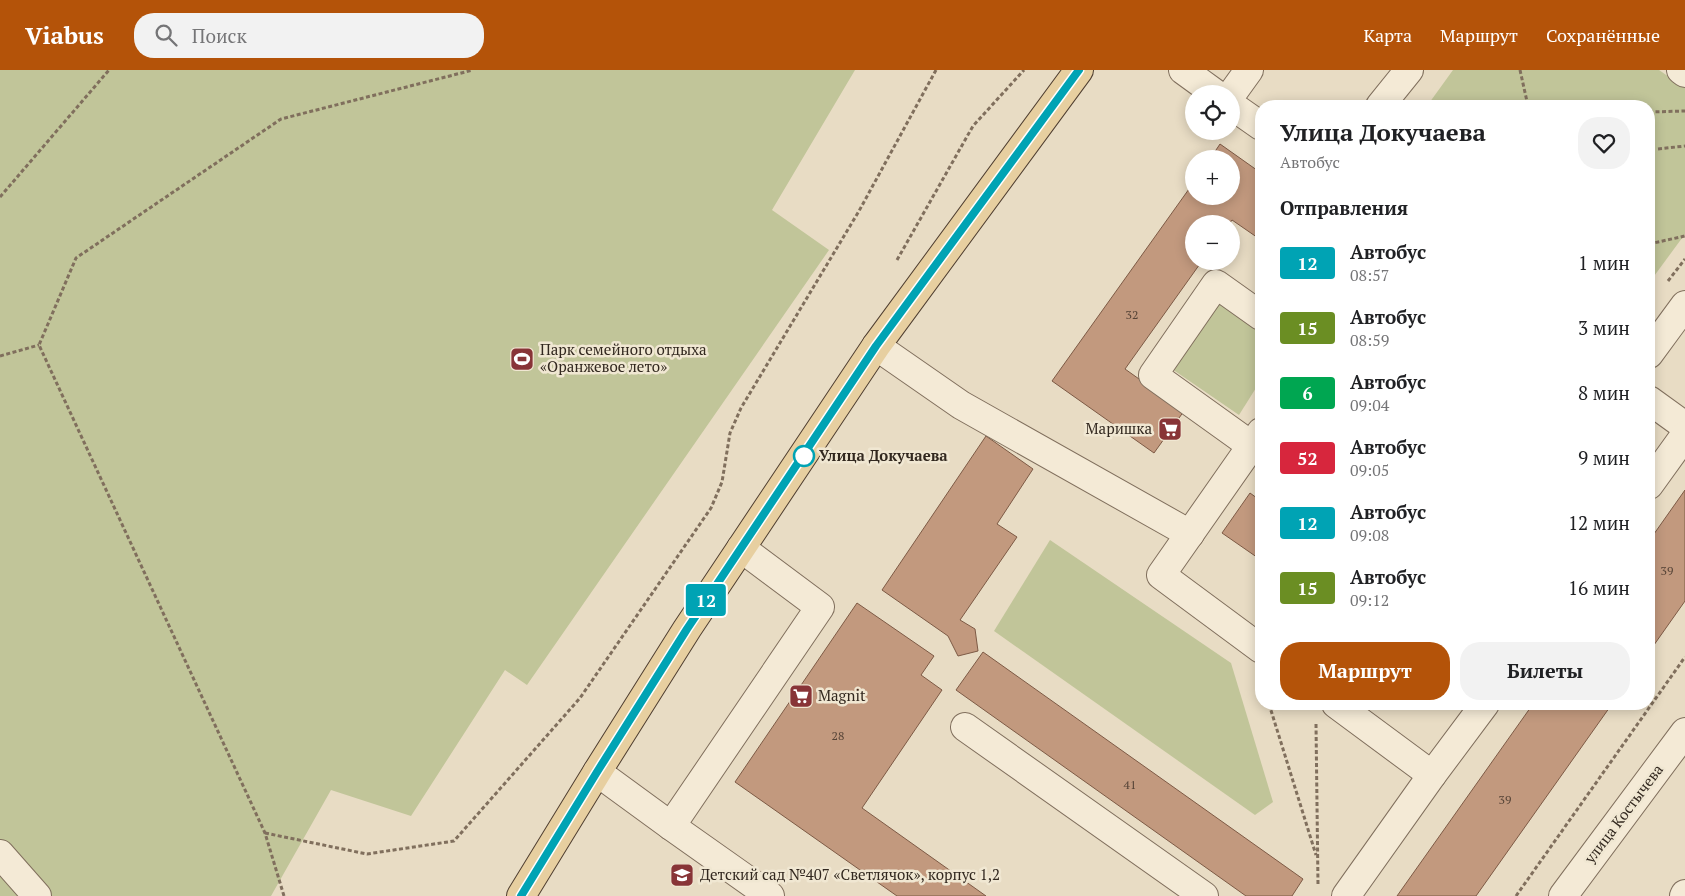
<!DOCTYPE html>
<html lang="ru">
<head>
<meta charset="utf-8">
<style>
  :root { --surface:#fff; --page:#f2f2f2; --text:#202124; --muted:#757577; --accent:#b45309 }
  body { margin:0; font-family:"PT Serif",serif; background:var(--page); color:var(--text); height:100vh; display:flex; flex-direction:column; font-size:19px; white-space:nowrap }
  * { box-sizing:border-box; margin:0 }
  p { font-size:16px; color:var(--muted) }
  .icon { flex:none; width:28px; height:28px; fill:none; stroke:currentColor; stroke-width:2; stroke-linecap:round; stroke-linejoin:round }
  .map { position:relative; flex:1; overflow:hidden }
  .side { position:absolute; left:1255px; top:30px; width:400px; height:610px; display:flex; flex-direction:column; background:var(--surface); border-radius:20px; box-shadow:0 2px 12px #0003 }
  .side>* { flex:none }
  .badge { padding:0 10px; border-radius:4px; font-size:18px; line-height:32px }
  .buttons { position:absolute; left:1185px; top:15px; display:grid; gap:10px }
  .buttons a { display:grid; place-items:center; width:55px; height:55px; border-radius:50%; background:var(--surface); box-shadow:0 2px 12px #0003; font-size:25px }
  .map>.badge { position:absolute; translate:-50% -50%; box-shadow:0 0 0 2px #fff }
  h2 { padding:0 25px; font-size:19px; line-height:45px }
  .round { display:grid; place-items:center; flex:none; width:52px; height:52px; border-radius:20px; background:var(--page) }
  .head { display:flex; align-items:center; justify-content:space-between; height:85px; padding:0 25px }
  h1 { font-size:24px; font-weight:600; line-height:38px }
  .action { display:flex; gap:10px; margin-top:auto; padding:10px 25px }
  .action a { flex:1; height:58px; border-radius:20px; background:var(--accent); color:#fff; font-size:20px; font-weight:600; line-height:58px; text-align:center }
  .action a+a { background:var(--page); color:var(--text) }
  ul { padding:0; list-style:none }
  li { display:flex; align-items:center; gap:15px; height:65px; padding:0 25px }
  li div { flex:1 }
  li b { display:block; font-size:19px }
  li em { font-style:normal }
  li .badge { min-width:55px; font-weight:700; text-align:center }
  header { display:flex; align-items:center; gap:30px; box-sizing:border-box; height:70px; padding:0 25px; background:var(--accent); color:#fff }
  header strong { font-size:24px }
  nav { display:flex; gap:28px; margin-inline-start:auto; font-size:18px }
  .search { width:350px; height:45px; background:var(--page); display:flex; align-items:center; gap:12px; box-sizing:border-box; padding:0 18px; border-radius:20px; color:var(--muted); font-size:19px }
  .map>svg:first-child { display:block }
  .green { fill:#c1c599 }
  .building { fill:#c2997e; stroke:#7d5a45 }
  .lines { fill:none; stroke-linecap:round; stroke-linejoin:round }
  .minor-casing { stroke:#806f5d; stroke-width:30 }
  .major-casing { stroke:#4f3e30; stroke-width:30 }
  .path { stroke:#806f5d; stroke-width:3; stroke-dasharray:4 2.5; stroke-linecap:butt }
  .minor { stroke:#f4ead6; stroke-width:28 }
  .major { stroke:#e7cfa0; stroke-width:28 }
  .line-casing { stroke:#fff; stroke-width:11 }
  .line { stroke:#00a3b4; stroke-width:8 }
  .stop-dot { fill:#fff; stroke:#00a3b4; stroke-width:2.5 }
  .labels { text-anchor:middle; stroke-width:5; stroke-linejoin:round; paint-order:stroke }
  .number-label { font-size:12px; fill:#564437 }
  .poi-label { font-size:15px; fill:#32281f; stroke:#f0e7d2; text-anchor:start }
  .stop-label { font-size:15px; font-weight:bold; fill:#32281f; stroke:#f0e7d2; text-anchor:start }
  .street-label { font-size:15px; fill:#32281f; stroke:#f0e7d2 }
</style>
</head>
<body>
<header>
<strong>Viabus</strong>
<div class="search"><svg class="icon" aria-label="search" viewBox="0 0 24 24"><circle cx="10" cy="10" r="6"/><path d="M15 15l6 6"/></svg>Поиск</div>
<nav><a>Карта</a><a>Маршрут</a><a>Сохранённые</a></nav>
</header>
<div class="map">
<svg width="1685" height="826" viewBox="0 0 1685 826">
  <rect width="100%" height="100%" fill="#e8dcc4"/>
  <!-- green -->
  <g class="green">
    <path d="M0 0H855L772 140 829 180 527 615 505 600 411 746 331 720 271 826H0Z"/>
    <path d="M1453 0H1659L1685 18V164L1649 213V36H1427Z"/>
    <path d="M1217 231 1261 263V310L1239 345 1172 299Z"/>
    <path d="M1050 470 1231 593 1273 732 1255 745 994 561Z"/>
  </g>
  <!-- building -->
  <g class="building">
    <path d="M1220 74 1261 103V170L1232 150 1229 154H1194V191H1202L1125 299 1184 341 1154 383 1052 311 1194 112V126H1231V89H1210Z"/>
    <path d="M986 366 1033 399 997 454 1017 467 960 550 975 559 978 581 958 586 948 566 882 520Z"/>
    <path d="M1685 420V531L1649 582V471Z"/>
    <path d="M1250 423 1261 431V490L1222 463Z"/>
    <path d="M857 533 934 586 921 605 942 620 862 738 986 826H897L735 712Z"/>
    <path d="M983 582 1303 809 1292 826H1246L956 620Z"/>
    <path d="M1533 634H1612L1476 826H1397Z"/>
  </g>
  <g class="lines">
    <!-- minor casing -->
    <g class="minor-casing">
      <g id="minor">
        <path d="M1183 0 1216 24"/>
        <path d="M1681 0 1685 3"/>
        <path d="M1231 25 1249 0"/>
        <path d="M1231 35 1261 56"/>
        <path d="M1380 36 1409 0"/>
        <path d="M876 276 961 335 1190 464"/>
        <path d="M1649 284 1685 235"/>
        <path d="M1649 330 1685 356"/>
        <path d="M1261 362 1161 505 1261 579"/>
        <path d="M1252 376 1153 305 1216 214 1261 246"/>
        <path d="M1649 415 1685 365"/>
        <path d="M1336 634 1432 705"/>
        <path d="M965 657 1204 826"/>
        <path d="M597 702 671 756 770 826"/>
        <path d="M671 756 820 537 741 478"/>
        <path d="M0 784 37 826"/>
        <path d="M1346 826 1432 705 1485 634"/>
        <path d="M1563 826 1685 662"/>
        <path d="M1684 826 1685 824"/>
      </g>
    </g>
    <!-- major casing -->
    <g class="major-casing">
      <path id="major" d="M521 826 597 702 687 559 876 276 1079 0"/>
    </g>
    <!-- path -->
    <g class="path">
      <path d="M1520 0 1528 36"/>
      <path d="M1649 42 1685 41"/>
      <path d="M1658 79 1685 76"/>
      <path d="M0 127 109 0"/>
      <path d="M1649 174 1685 166"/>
      <path d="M897 190 973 56 1024 0"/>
      <path d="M1668 211 1685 189"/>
      <path d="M0 286 39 275"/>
      <path d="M1269 634 1316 785"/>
      <path d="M1316 654 1318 815"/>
      <path d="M265 763 367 784 454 771 580 628 711 438 722 412 730 363 741 338 859 141 936 0"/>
      <path d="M284 826 265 763 39 275 76 188 281 49 473 0"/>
      <path d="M1516 826 1685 587"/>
    </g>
    <!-- minor -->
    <use href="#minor" class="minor"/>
    <!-- major -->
    <use href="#major" class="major"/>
  </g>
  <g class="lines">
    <!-- line casing -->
    <g class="line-casing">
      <path id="line" d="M521 826 597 702 687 559 876 276 1079 0"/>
    </g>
    <!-- line -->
    <use href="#line" class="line"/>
  </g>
  <!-- icons -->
  <defs>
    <g id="stadium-square" transform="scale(1.25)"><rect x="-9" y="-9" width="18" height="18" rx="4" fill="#883437" stroke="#f0e7d2"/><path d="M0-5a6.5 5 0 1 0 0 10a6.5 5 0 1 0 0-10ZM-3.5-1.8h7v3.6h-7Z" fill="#fff"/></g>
    <g id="supermarket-square" transform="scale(1.25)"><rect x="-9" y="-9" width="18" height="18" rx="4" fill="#883437" stroke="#f0e7d2"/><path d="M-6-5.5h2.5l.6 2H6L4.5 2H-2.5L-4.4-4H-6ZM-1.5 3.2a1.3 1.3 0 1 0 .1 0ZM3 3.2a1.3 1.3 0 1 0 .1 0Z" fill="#fff"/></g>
    <g id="school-square" transform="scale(1.25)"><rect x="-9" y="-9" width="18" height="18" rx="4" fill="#883437" stroke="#f0e7d2"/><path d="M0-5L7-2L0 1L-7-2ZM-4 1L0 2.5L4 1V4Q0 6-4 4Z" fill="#fff"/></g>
  </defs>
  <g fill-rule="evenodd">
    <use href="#stadium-square" x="522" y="289"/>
    <use href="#supermarket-square" x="1170" y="359"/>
    <use href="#supermarket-square" x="801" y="626"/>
    <use href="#school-square" x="682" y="805"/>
  </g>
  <!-- markers -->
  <circle class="stop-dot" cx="804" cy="386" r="10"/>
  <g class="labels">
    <!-- number labels -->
    <g class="number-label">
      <text x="1132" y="249">32</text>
      <text x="1667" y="505">39</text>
      <text x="838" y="670">28</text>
      <text x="1130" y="719">41</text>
      <text x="1505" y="734">39</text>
    </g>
    <!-- poi labels -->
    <g class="poi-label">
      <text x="540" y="285">Парк семейного отдыха<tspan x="540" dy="17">«Оранжевое лето»</tspan></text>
      <text x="1152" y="364" text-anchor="end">Маришка</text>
      <text x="818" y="631">Magnit</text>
      <text x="700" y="810">Детский сад №407 «Светлячок», корпус 1,2</text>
    </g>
    <!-- stop labels -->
    <g class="stop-label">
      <text x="819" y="391">Улица Докучаева</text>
    </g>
    <!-- street labels -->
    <g class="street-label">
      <text transform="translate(1624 744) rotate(-53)" y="5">улица Костычева</text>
    </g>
  </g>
</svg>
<div class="buttons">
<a><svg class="icon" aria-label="locate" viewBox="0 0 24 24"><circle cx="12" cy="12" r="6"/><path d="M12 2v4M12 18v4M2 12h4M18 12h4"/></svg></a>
<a>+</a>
<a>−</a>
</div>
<b class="badge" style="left:706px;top:530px;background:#00a3b4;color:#fff">12</b>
<section class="side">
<div class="head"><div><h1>Улица Докучаева</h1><p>Автобус</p></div><a class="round"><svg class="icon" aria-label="heart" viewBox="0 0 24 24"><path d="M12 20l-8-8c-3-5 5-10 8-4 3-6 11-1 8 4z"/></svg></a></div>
<h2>Отправления</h2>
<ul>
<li><span class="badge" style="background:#00a3b4;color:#fff">12</span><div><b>Автобус</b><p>08:57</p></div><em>1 мин</em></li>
<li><span class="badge" style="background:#6b8e23;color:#fff">15</span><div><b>Автобус</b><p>08:59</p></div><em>3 мин</em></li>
<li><span class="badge" style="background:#00a651;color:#fff">6</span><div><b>Автобус</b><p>09:04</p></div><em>8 мин</em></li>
<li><span class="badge" style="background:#d7263d;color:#fff">52</span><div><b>Автобус</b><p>09:05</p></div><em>9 мин</em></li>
<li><span class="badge" style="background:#00a3b4;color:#fff">12</span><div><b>Автобус</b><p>09:08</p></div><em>12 мин</em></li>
<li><span class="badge" style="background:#6b8e23;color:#fff">15</span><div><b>Автобус</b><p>09:12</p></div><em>16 мин</em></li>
</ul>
<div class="action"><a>Маршрут</a><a>Билеты</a></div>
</section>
</div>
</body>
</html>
